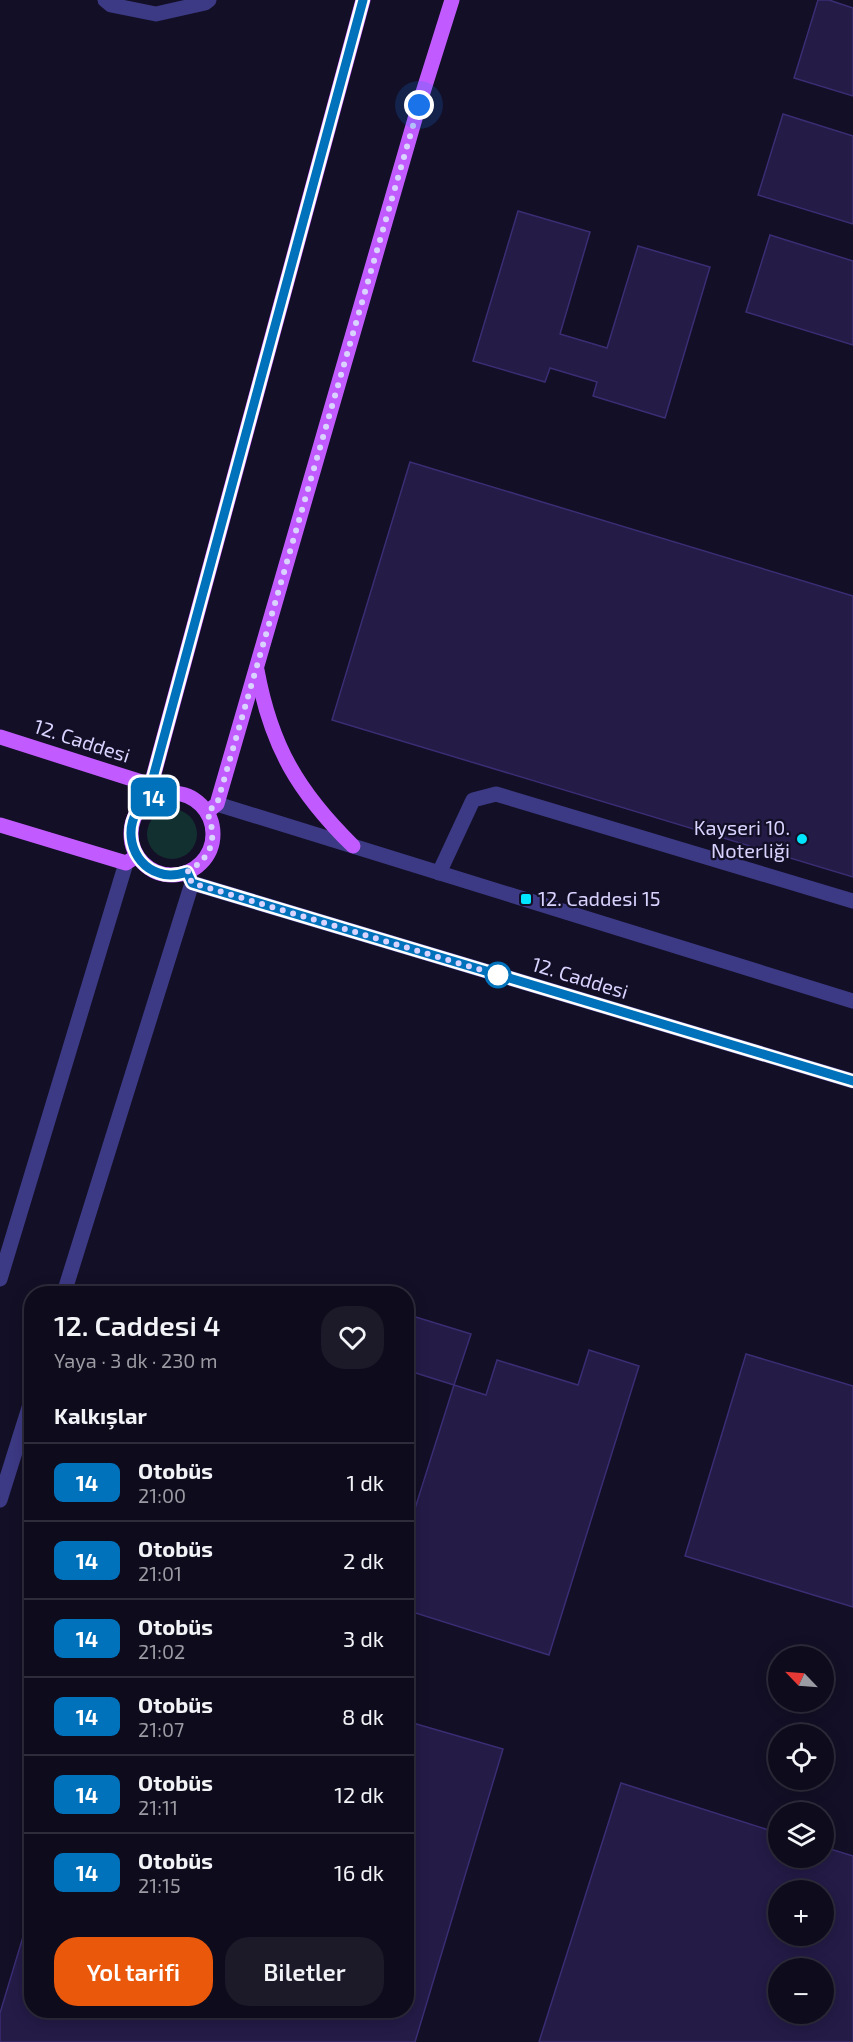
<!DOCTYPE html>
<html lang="tr">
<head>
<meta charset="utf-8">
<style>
  :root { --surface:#0e0b1c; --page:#1c1929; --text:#f1f3f6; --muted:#9b9ba3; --line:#2e2b3b; --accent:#ea580c }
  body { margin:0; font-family:"Exo 2",sans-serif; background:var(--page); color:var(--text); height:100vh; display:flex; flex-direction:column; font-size:22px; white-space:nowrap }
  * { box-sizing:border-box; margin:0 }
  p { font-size:20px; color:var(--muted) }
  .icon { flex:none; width:33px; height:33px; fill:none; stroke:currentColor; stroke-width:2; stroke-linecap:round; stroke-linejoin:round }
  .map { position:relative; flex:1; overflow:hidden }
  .sheet { position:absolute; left:24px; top:1286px; width:390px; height:732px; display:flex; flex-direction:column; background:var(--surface); border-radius:24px; box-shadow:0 3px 15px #0003,0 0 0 2px var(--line) }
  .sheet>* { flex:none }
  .badge { padding:0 12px; border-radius:9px; font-size:21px; line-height:39px }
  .needle { width:39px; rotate:295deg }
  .buttons { position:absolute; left:768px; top:1646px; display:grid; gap:12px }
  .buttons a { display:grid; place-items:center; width:66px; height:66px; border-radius:50%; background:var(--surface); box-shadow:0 3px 15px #0003,0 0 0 2px var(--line); font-size:30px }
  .you { position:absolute; width:30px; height:30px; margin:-15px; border:4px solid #fff; border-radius:50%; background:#1a73e8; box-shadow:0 0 0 9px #1a73e833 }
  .map>.badge { position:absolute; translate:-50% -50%; box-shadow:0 0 0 3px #fff }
  h2 { padding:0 30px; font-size:22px; line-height:54px }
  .round { display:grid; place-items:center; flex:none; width:63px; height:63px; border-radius:24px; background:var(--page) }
  .overview { display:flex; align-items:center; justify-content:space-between; height:102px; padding:0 30px }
  h1 { font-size:28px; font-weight:600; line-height:45px }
  .button { display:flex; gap:12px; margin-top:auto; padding:12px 30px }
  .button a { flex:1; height:69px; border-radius:24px; background:var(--accent); color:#fff; font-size:24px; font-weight:600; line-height:69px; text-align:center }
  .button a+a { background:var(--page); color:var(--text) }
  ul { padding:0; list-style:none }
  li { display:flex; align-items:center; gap:18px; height:78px; padding:0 30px; border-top:2px solid var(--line) }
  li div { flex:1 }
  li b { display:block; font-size:22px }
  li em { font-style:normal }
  li .badge { min-width:66px; font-weight:700; text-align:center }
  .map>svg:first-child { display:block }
  .green { fill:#12302f }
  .building { fill:#241b47; stroke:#3b2d73; stroke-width:1.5; fill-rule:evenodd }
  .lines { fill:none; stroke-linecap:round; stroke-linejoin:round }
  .minor { stroke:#3d3a85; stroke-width:15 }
  .major { stroke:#c25bff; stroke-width:15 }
  .line-casing { stroke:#fff; stroke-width:14 }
  .line { stroke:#0072bc; stroke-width:9 }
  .walk { stroke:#d9d4ff; stroke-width:6; stroke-dasharray:0 10.8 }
  .poi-dot { fill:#00e5ff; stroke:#130f26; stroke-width:2 }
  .stop-dot { fill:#fff; stroke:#0072bc; stroke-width:3 }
  .labels { text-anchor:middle; stroke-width:4.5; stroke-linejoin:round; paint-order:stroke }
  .street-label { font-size:20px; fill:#d9d4ff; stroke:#130f26 }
  .poi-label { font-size:20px; fill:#d9d4ff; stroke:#130f26; text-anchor:end }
</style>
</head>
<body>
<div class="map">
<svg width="853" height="2042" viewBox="0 0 853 2042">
  <rect width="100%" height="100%" fill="#130f26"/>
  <!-- green -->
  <circle class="green" cx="172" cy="834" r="25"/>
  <!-- building -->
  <g class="building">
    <path d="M818 0H829L853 8V96L794 78Z"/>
    <path d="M783 114 853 136V224L758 195Z"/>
    <path d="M518 211 590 232 560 334 607 348 638 246 710 267 665 418 593 396 597 382 550 368 545 382 473 361Z"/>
    <path d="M770 235 853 261V345L746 312Z"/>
    <path d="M410 462 853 596V877L332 720Z"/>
    <path d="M406 1314 471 1334 454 1385 406 1370Z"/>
    <path d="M589 1350 639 1366 549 1655 406 1610V1537L454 1385 486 1395 497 1360 578 1385Z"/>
    <path d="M746 1354 853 1386V1607L685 1556Z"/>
    <path d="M406 1406 414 1408 406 1432Z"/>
    <path d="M406 1721 503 1749 415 2042H0V2013L32 1907V2010H406Z"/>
    <path d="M621 1783 778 1833V1857H824V1847L853 1856V2042H539ZM778 1890H824V1935H778ZM778 1968H824V2013H778Z"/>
  </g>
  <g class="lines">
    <!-- minor -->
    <g class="minor">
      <path d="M105 0 111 5 156 14 205 3 209 0"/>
      <path d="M217 804 853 1001"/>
      <path d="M439 873 473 800 496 794 853 901"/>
      <path d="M192 883 853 1081"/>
      <path d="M0 1279 126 863"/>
      <path d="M64 1293 192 883 187 872"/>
      <path d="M0 1500 32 1398"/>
    </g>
    <!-- major -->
    <g class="major">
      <path d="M257 670C271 746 298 792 353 846"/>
      <path d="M0 737 151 785"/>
      <circle cx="172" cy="834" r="41"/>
      <path d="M156 796 151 785 363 0"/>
      <path d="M207 812 217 804 419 105 452 0"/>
      <path d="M0 825 126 863 137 856"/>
    </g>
  </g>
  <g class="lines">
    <!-- line casing -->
    <g class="line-casing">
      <path id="line" d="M363 0 151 785 156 796C153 798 147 800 144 803 121 824 130 864 159 873 169 877 178 875 187 872L192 883 853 1081"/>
    </g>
    <!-- line -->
    <use href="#line" class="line"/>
    <!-- walk -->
    <path class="walk" d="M419 105 217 804 207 812C218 839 212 857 187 872L192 883 498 975"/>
  </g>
  <!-- markers -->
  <g class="poi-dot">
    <circle cx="802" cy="839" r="6"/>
    <rect x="520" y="893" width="12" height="12" rx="3"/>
  </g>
  <circle class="stop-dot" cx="498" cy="975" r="12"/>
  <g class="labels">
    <!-- street labels -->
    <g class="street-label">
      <text transform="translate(82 741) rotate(18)" y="7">12. Caddesi</text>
      <text transform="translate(580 978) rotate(17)" y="7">12. Caddesi</text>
    </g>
    <!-- poi labels -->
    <g class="poi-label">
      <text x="790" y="835">Kayseri 10.<tspan x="790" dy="23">Noterliği</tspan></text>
      <text x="538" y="906" text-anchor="start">12. Caddesi 15</text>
    </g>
  </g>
</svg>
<div class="buttons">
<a><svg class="needle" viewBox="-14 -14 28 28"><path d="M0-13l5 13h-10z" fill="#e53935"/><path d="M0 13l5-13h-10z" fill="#9b9ba3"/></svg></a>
<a><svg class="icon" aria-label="locate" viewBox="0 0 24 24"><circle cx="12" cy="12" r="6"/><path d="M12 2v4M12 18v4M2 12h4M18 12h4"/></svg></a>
<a><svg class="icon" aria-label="layers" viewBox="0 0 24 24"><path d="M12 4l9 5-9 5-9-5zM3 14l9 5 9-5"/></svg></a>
<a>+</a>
<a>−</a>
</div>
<div class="you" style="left:419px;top:105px"></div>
<b class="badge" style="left:154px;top:797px;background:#0072bc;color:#fff">14</b>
<section class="sheet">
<div class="overview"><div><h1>12. Caddesi 4</h1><p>Yaya · 3 dk · 230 m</p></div><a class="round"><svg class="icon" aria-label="heart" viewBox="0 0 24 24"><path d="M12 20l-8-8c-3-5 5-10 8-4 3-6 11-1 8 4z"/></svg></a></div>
<h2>Kalkışlar</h2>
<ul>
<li><span class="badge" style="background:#0072bc;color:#fff">14</span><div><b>Otobüs</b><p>21:00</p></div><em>1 dk</em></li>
<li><span class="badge" style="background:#0072bc;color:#fff">14</span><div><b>Otobüs</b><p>21:01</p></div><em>2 dk</em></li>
<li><span class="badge" style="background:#0072bc;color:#fff">14</span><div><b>Otobüs</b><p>21:02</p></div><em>3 dk</em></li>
<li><span class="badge" style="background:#0072bc;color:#fff">14</span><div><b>Otobüs</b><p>21:07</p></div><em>8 dk</em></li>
<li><span class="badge" style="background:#0072bc;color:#fff">14</span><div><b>Otobüs</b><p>21:11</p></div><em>12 dk</em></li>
<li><span class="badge" style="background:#0072bc;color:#fff">14</span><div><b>Otobüs</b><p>21:15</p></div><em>16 dk</em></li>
</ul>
<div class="button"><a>Yol tarifi</a><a>Biletler</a></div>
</section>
</div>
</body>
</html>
